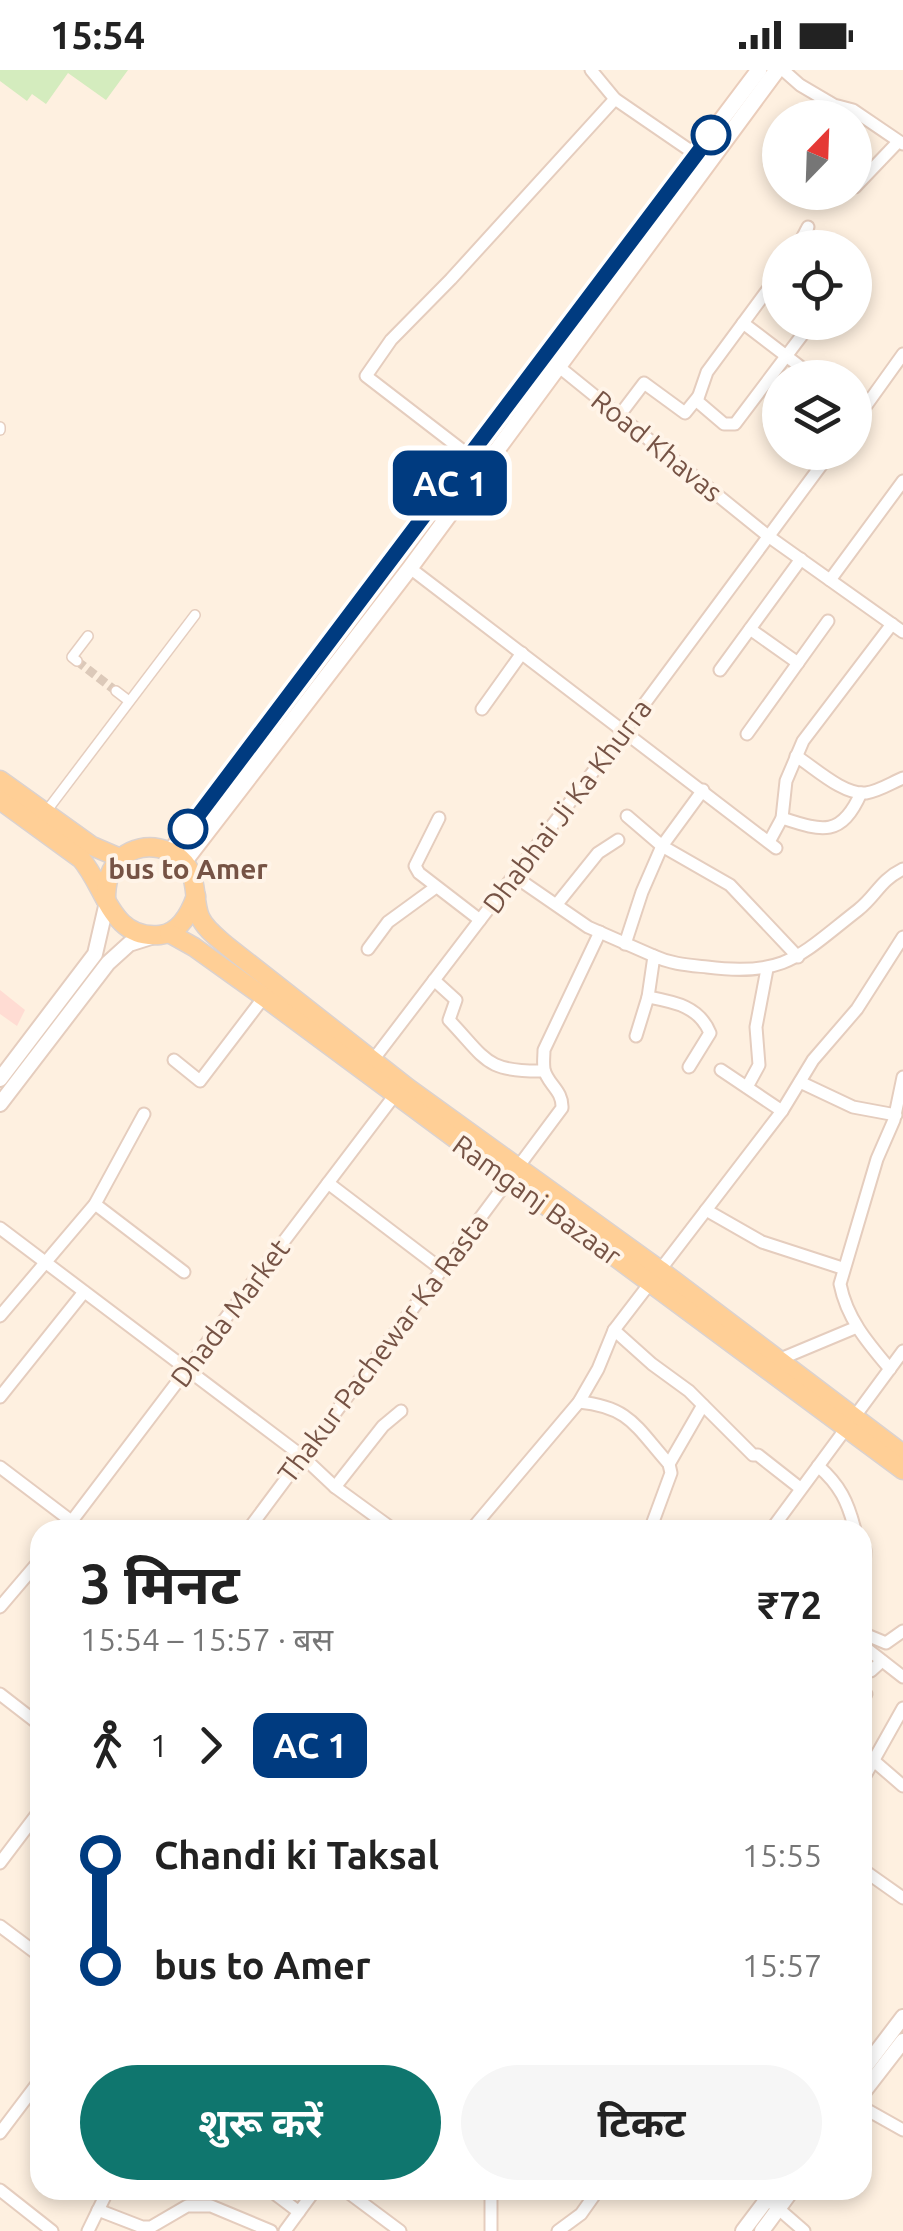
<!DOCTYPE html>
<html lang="hi">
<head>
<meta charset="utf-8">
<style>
  :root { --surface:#fff; --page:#f6f6f6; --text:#222; --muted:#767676; --accent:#0f766e }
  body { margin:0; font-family:Ubuntu,"Noto Sans Devanagari",sans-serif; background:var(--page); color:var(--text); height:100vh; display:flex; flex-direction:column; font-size:38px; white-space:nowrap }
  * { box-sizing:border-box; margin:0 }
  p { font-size:32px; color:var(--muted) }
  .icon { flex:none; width:55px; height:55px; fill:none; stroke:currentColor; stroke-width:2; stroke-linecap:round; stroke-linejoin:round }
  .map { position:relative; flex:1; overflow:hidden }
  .side { position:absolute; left:30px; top:1450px; width:842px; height:680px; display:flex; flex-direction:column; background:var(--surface); border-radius:30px; box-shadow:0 5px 15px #0003 }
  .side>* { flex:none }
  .badge { padding:0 20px; border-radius:15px; font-size:35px; line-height:65px }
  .needle { width:65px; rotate:23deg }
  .tools { position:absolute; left:762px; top:30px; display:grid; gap:20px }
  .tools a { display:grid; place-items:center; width:110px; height:110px; border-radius:50%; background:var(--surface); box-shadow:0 5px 15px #0003; font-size:50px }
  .map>.badge { position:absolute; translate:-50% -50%; box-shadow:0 0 0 5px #fff }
  .legs { display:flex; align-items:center; gap:15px; height:110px; padding:0 50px; font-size:32px }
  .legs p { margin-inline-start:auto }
  .summary { display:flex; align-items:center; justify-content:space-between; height:170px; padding:0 50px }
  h1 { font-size:55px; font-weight:700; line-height:75px }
  .primary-button { display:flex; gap:20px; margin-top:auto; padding:20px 50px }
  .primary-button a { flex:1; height:115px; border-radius:60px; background:var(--accent); color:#fff; font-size:40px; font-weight:700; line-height:115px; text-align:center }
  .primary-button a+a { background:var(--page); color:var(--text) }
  ul { padding:0 50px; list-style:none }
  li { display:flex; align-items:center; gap:35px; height:110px; font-size:38px }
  li i { display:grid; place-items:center; width:15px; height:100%; margin:0 12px; background:currentColor }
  li i::after { content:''; width:25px; height:25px; margin:-12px; border:8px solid; border-radius:50%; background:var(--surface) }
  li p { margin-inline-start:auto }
  li:first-child i { background:linear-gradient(#0000 50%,currentColor 0) }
  li:last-child i { background:linear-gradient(currentColor 50%,#0000 0) }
  .status { display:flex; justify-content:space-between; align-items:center; height:70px; padding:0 50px; background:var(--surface); direction:ltr }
  .status svg { height:28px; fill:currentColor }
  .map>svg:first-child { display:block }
  .commercial { fill:#ffdcd3 }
  .green { fill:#d4ecbe }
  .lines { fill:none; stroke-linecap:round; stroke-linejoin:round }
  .pedestrian-tunnel { stroke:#dcc9b9; stroke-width:9; stroke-dasharray:9 4.5; stroke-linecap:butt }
  .pedestrian-casing { stroke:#e5cdbe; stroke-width:12 }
  .minor-casing { stroke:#e5cdbe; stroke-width:15 }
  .tertiary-casing { stroke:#e5cdbe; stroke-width:18 }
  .secondary-casing { stroke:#eacdbb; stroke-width:19 }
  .primary-casing { stroke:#dbd2cf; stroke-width:21 }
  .pedestrian { stroke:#fff; stroke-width:9 }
  .minor { stroke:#fff; stroke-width:11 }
  .tertiary { stroke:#fff; stroke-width:14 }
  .secondary { stroke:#fff; stroke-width:15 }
  .primary { stroke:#ffcf96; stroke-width:18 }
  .line-1-casing { stroke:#fff; stroke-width:22 }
  .line-1 { stroke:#003b80; stroke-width:15 }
  .stop-1-dot { fill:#fff; stroke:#003b80; stroke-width:5 }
  .labels { text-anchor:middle; stroke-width:8; stroke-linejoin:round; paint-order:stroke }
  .street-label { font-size:28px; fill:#765345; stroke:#fff4e8 }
  .stop-label { font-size:28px; font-weight:bold; fill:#765345; stroke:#fff4e8 }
</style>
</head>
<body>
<div class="status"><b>15:54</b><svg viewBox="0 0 49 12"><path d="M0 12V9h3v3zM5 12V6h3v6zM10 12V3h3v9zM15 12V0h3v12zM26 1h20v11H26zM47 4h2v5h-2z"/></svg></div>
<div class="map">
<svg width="903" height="2161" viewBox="0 0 903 2161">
  <rect width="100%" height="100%" fill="#fef0e0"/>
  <!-- commercial -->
  <path class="commercial" d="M0 920 25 940 17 956 0 944Z"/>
  <!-- green -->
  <path class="green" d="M0 0H128L106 30 68 3 46 34 32 24 27 31 0 11Z"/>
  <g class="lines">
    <!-- pedestrian-tunnel -->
    <path class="pedestrian-tunnel" d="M77 591 116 621"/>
    <!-- pedestrian casing -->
    <g class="pedestrian-casing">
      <g id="pedestrian">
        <path d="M0 357V360"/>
        <path d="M77 591 72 587 88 566"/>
        <path d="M116 621 129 631"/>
        <path d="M45 743 195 545"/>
      </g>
    </g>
    <!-- minor casing -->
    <g class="minor-casing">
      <g id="minor">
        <path d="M591 0 615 29 701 88"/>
        <path d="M783 0 800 15 834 35 853 40 903 74"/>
        <path d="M817 48 828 32"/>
        <path d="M855 117 897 73"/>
        <path d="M822 171 830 178"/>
        <path d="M797 178 808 157"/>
        <path d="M780 203 707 302 697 331 724 354H735L812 252"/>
        <path d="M743 253 815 308"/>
        <path d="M553 292 768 466 903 562"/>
        <path d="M619 346 644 313 685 343 698 327"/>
        <path d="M855 351 903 284"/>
        <path d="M475 390 366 306 391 270 451 209 615 29"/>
        <path d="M410 498 776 778"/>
        <path d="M830 510 903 411"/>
        <path d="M750 559 798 593"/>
        <path d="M720 600 801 489"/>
        <path d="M482 639 522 583"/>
        <path d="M747 664 828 551"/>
        <path d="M796 686C815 698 843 725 866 723 879 721 891 713 903 708"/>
        <path d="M627 746 662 776 730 815 798 887"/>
        <path d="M439 748 415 796 419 803 480 850"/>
        <path d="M782 748C822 761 841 768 861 723"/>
        <path d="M769 772 782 748 786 711 803 671 892 554"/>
        <path d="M514 806 588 857 654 886"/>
        <path d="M557 834 598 783 618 770"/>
        <path d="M625 874 642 822 662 776 703 720"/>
        <path d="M368 879 388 852 436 817"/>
        <path d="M434 910 456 930 449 950C487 990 485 1002 544 1001"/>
        <path d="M648 927C674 932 699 936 710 963L689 997"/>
        <path d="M636 966 648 927 654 886C671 894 688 895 707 897 786 907 799 886 858 840 877 825 879 811 903 799"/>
        <path d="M174 990 200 1011 264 927"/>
        <path d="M370 994 625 660 831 382"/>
        <path d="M721 1000 782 1041"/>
        <path d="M800 1012 853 1037 896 1045"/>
        <path d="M747 1017 759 995 756 957 767 899"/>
        <path d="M328 1113 441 1199"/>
        <path d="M95 1134 184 1202"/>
        <path d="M706 1140 762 1172 842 1198"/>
        <path d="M0 1158 302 1386 335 1417 394 1460"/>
        <path d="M0 1246 95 1134 144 1044"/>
        <path d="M614 1260 652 1294 689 1321 753 1385H758L800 1418"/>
        <path d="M778 1290 857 1257"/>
        <path d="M890 1299C868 1273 847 1249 840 1214L877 1089 894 1050 903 1007"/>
        <path d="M0 1327 84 1222"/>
        <path d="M579 1332C630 1337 636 1357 669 1394L671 1403 650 1460"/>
        <path d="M669 1394 703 1335"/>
        <path d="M818 1396C840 1415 848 1432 855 1460"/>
        <path d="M0 1397 83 1460"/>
        <path d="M335 1417 383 1356 401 1341"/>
        <path d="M65 1460 394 1026"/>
        <path d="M248 1460 562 1038C563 1020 547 1014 544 999 543 992 544 986 544 980L600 862"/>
        <path d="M471 1460 579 1332 598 1299 614 1260 782 1041 813 990 857 939 903 867"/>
        <path d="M771 1460 903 1281"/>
        <path d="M862 1475 865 1480 862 1537"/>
        <path d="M0 1537 40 1490"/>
        <path d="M862 1563 886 1573 903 1561"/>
        <path d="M862 1575 903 1607"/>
        <path d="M862 1601H871L882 1591"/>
        <path d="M0 1624 40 1655"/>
        <path d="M862 1631 866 1624"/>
        <path d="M874 1691 903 1716"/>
        <path d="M862 1711 903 1638"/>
        <path d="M0 1793 40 1740"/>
        <path d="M862 1799 903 1828"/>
        <path d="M0 1856 40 1886"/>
        <path d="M862 2037 903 2060"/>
        <path d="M0 2063 40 2010"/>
        <path d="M0 2120 52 2161"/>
        <path d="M270 2120 299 2142"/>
        <path d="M345 2120 400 2161"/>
        <path d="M491 2120V2161"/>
        <path d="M773 2134 804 2161"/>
        <path d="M98 2140 142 2157H151L187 2136H211L271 2161"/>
        <path d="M88 2161 108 2120"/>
        <path d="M285 2161 315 2120"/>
        <path d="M558 2161 581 2144 598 2120"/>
      </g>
    </g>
    <!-- tertiary casing -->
    <g class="tertiary-casing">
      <g id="tertiary">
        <path d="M0 1009 95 884 107 832"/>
        <path d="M0 1034 108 893 129 874 151 867"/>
        <path d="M862 2001 903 1947"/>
        <path d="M862 2024 903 1971"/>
        <path d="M743 2161 774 2120"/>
        <path d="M762 2161 792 2120"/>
      </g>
    </g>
    <!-- secondary casing -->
    <g class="secondary-casing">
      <g id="secondary">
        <path d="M170 782 759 0"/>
        <path d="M184 792 410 498 777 0"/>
      </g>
    </g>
    <!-- primary casing -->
    <g class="primary-casing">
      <g id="primary">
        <path d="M0 710 92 776 120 788"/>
        <path d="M0 730 81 789C106 818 111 870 160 865 179 863 190 843 196 826"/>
        <path d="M106 830C106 813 109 798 122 787 143 770 177 776 190 801 197 815 194 833 200 847 205 859 218 868 227 876L408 1018 660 1200 903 1384"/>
        <path d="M169 863 194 877 264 927 903 1400"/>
      </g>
    </g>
    <!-- pedestrian -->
    <use href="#pedestrian" class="pedestrian"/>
    <!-- minor -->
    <use href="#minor" class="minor"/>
    <!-- tertiary -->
    <use href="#tertiary" class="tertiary"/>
    <!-- secondary -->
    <use href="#secondary" class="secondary"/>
    <!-- primary -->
    <use href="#primary" class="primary"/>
  </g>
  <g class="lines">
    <!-- line-1 casing -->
    <g class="line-1-casing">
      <path id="line-1" d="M188 759 711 65"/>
    </g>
    <!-- line-1 -->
    <use href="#line-1" class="line-1"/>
  </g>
  <!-- markers -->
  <g class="stop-1-dot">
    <circle cx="711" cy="65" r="18"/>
    <circle cx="188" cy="759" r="18"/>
  </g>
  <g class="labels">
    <!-- street labels -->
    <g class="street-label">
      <text transform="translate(657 376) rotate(39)" y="10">Road Khavas</text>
      <text transform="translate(567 736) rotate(-53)" y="10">Dhabhai Ji Ka Khurra</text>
      <text transform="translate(537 1130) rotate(36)" y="10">Ramganj Bazaar</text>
      <text transform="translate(230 1243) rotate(-53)" y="10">Dhada Market</text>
      <text transform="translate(383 1278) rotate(-53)" y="10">Thakur Pachewar Ka Rasta</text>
    </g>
    <!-- stop labels -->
    <g class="stop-label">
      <text x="188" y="809">bus to Amer</text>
    </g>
  </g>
</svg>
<div class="tools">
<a><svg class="needle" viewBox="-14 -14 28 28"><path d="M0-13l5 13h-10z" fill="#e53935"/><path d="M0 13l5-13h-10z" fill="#767676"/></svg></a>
<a><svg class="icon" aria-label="locate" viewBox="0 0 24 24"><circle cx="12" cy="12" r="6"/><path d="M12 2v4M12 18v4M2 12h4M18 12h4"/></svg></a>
<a><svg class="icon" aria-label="layers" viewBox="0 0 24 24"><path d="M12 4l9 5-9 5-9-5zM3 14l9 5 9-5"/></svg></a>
</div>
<b class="badge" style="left:450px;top:413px;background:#003b80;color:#fff">AC 1</b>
<section class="side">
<div class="summary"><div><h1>3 मिनट</h1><p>15:54 – 15:57 · बस</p></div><b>₹72</b></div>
<div class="legs"><svg class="icon" aria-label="walk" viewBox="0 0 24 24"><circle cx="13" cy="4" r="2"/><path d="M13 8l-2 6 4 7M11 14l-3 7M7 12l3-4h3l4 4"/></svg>1<svg class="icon" aria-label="forward" viewBox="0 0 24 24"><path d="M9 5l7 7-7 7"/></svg><b class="badge" style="background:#003b80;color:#fff">AC 1</b></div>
<ul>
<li><i style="color:#003b80"></i><b>Chandi ki Taksal</b><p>15:55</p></li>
<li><i style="color:#003b80"></i><b>bus to Amer</b><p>15:57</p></li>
</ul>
<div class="primary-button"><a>शुरू करें</a><a>टिकट</a></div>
</section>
</div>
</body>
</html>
